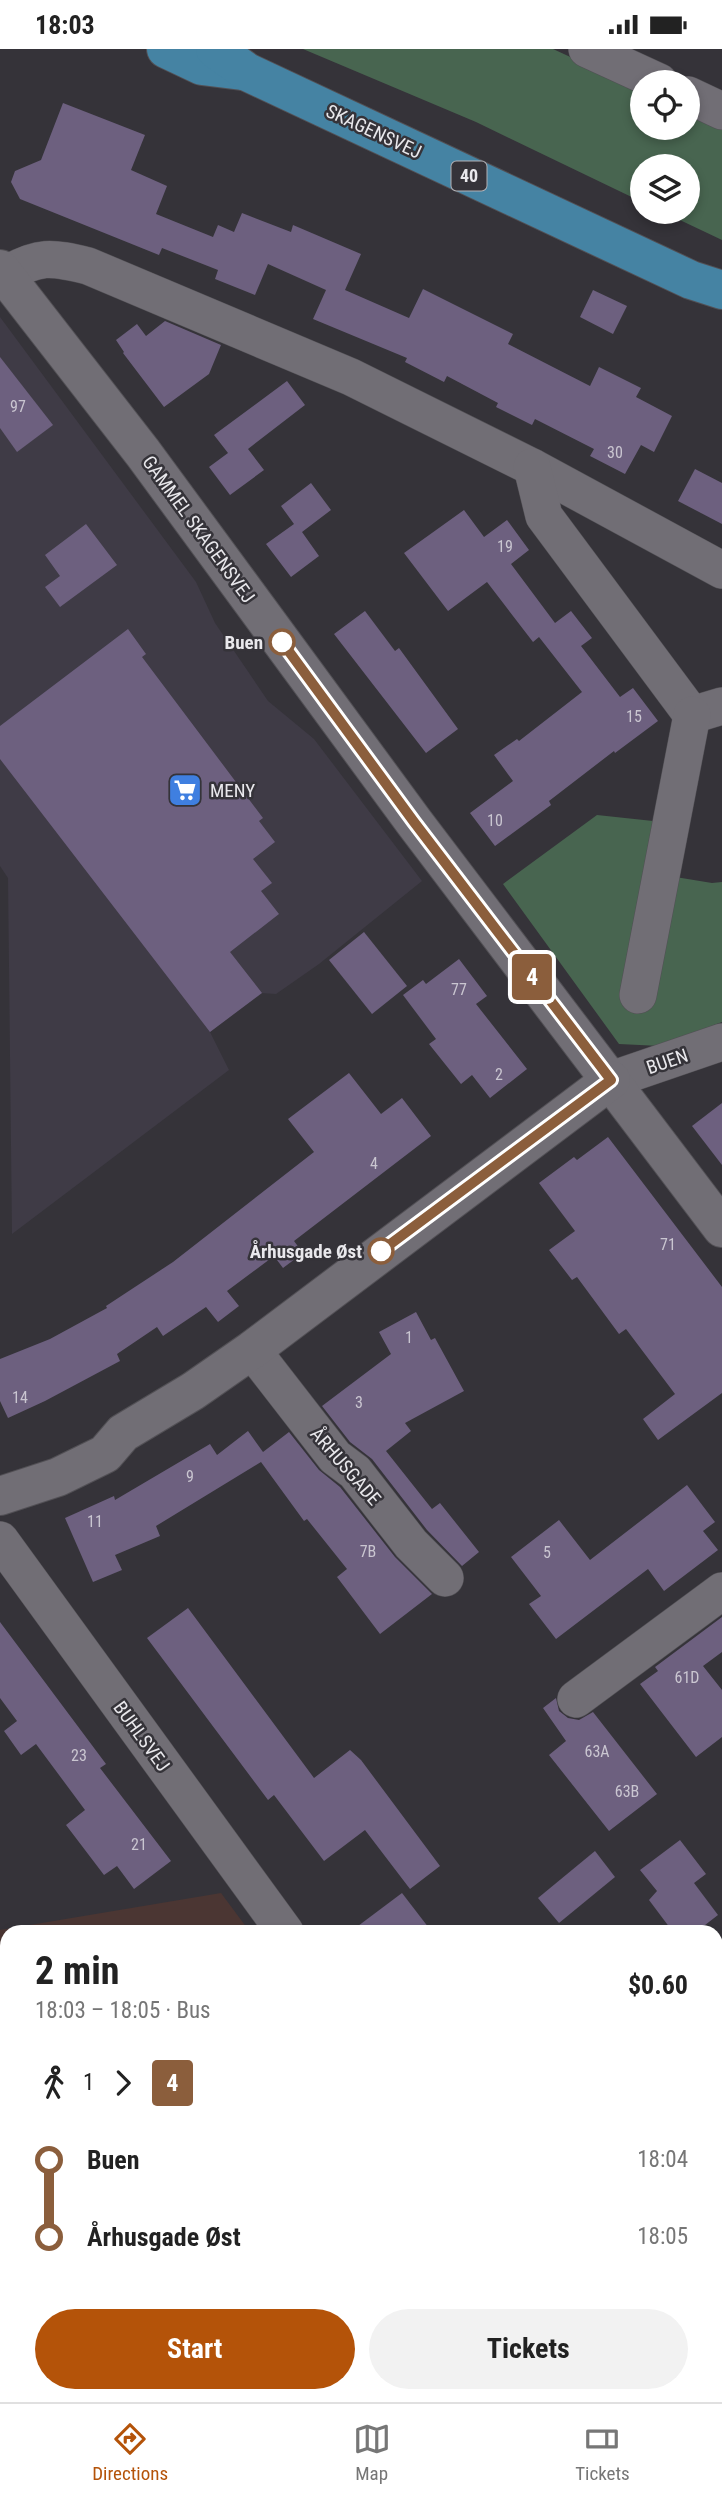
<!DOCTYPE html>
<html lang="en">
<head>
<meta charset="utf-8">
<style>
  :root { --surface:#fff; --page:#f2f2f2; --text:#222; --muted:#767676; --line:#e0e0e0; --accent:#b45309 }
  body { margin:0; font-family:"Roboto Condensed",sans-serif; background:var(--page); color:var(--text); height:100vh; display:flex; flex-direction:column; font-size:26px; white-space:nowrap }
  * { box-sizing:border-box; margin:0 }
  p { font-size:23px; color:var(--muted) }
  .icon { flex:none; width:38px; height:38px; fill:none; stroke:currentColor; stroke-width:2; stroke-linecap:round; stroke-linejoin:round }
  .map { position:relative; flex:1; overflow:hidden }
  .sheet { position:absolute; left:0px; top:1876px; width:723px; height:478px; display:flex; flex-direction:column; background:var(--surface); border-radius:21px 21px 0 0; box-shadow:0 4px 10px #0003 }
  .sheet>* { flex:none }
  .badge { padding:0 14px; border-radius:5px; font-size:24px; line-height:46px }
  .fabs { position:absolute; left:630px; top:21px; display:grid; gap:14px }
  .fabs a { display:grid; place-items:center; width:70px; height:70px; border-radius:50%; background:var(--surface); box-shadow:0 4px 10px #0003; font-size:35px }
  .map>.badge { position:absolute; translate:-50% -50%; box-shadow:0 0 0 4px #fff }
  .legs { display:flex; align-items:center; gap:10px; height:77px; padding:0 35px; font-size:23px }
  .legs p { margin-inline-start:auto }
  .overview { display:flex; align-items:center; justify-content:space-between; height:119px; padding:0 35px }
  h1 { font-size:38px; font-weight:700; line-height:52px }
  .button { display:flex; gap:14px; margin-top:auto; padding:14px 35px }
  .button a { flex:1; height:80px; border-radius:42px; background:var(--accent); color:#fff; font-size:28px; font-weight:700; line-height:80px; text-align:center }
  .button a+a { background:var(--page); color:var(--text) }
  ul { padding:0 35px; list-style:none }
  li { display:flex; align-items:center; gap:24px; height:77px; font-size:26px }
  li i { display:grid; place-items:center; width:10px; height:100%; margin:0 9px; background:currentColor }
  li i::after { content:''; width:18px; height:18px; margin:-9px; border:5px solid; border-radius:50%; background:var(--surface) }
  li p { margin-inline-start:auto }
  li:first-child i { background:linear-gradient(#0000 50%,currentColor 0) }
  li:last-child i { background:linear-gradient(currentColor 50%,#0000 0) }
  .status { display:flex; justify-content:space-between; align-items:center; height:49px; padding:0 35px; background:var(--surface); direction:ltr }
  .status svg { height:19px; fill:currentColor }
  .dock { display:flex; justify-content:space-around; align-items:center; height:98px; border-top:2px solid var(--line); background:var(--surface); font-size:19px; color:var(--muted) }
  .dock a { display:grid; justify-items:center; gap:4px }
  .dock .active { color:var(--accent) }
  .map>svg:first-child { display:block }
  .built { fill:#3f3b46 }
  .education { fill:#4b3633 }
  .green { fill:#486550 }
  .building { fill:#6d607f }
  .lines { fill:none; stroke-linecap:round; stroke-linejoin:round }
  .minor-casing { stroke:#525055; stroke-width:38 }
  .tertiary-casing { stroke:#525055; stroke-width:40 }
  .primary-casing { stroke:#525055; stroke-width:40 }
  .minor { stroke:#716e75; stroke-width:37 }
  .tertiary { stroke:#716e75; stroke-width:38 }
  .primary { stroke:#4583a3; stroke-width:38 }
  .line-1-casing { stroke:#fff; stroke-width:16 }
  .line-1 { stroke:#8b5e3c; stroke-width:10 }
  .stop-1-dot { fill:#fff; stroke:#8b5e3c; stroke-width:3.5 }
  .labels { text-anchor:middle; stroke-width:5; stroke-linejoin:round; paint-order:stroke }
  .number-label { font-size:16px; fill:#cac6d1 }
  .shield { fill:#353339; stroke:#b3b2b6; stroke-width:2 }
  .shield-label { font-size:18px; font-weight:bold; fill:#e9e8ec }
  .street-label { font-size:19px; fill:#e9e8ec; stroke:#353339 }
  .stop-label { font-size:19px; font-weight:bold; fill:#e9e8ec; stroke:#353339; text-anchor:end }
  .poi-label { font-size:19px; fill:#e9e8ec; stroke:#353339; text-anchor:start }
</style>
</head>
<body>
<div class="status"><b>18:03</b><svg viewBox="0 0 49 12"><path d="M0 12V9h3v3zM5 12V6h3v6zM10 12V3h3v9zM15 12V0h3v12zM26 1h20v11H26zM47 4h2v5h-2z"/></svg></div>
<div class="map">
<svg width="722" height="2353" viewBox="0 0 722 2353">
  <rect width="100%" height="100%" fill="#353339"/>
  <!-- built -->
  <path class="built" d="M0 268 196 533 215 574 268 652 314 690 422 832 319 915 276 945 261 944 210 983 229 1021 12 1185 8 829 0 817Z"/>
  <!-- education -->
  <path class="education" d="M221 1844 250 1883H7V2347H592L596 2353H0V1881Z"/>
  <!-- green -->
  <g class="green">
    <path d="M303 0H553L642 41V79H688V61L722 77V191L663 163H688V117H642V153L476 73Z"/>
    <path d="M597 766 653 772 645 823 712 834 722 833V973L660 997 619 995 503 835Z"/>
  </g>
  <!-- building -->
  <g class="building">
    <path d="M63 54 145 86 131 121 167 137 156 165 213 188 218 176 234 183 242 164 291 183 293 176 361 205 345 241 409 269 423 240 513 285 508 295 590 337 599 318 641 339 636 348 672 367 654 403 641 396 625 425 590 407 594 400 535 370 532 376 496 358 498 354 447 327 444 333 405 313 407 309 313 270 326 241 268 215 255 246 215 230 218 221 162 199 159 206 20 150 11 133 15 122 41 111Z"/>
    <path d="M593 241 627 257 613 285 580 268Z"/>
    <path d="M165 272 221 296 209 325 164 358 123 304 124 303 116 291 137 275 146 287Z"/>
    <path d="M0 308 53 376 17 403 0 379Z"/>
    <path d="M287 332 305 356 248 400 264 421 230 446 209 418 228 404 214 386Z"/>
    <path d="M695 420 722 434V475L678 452Z"/>
    <path d="M311 434 331 461 302 483 319 507 291 528 266 495 294 475 281 457Z"/>
    <path d="M464 461 484 488 507 471 529 501 511 515 555 574 571 562 592 589 581 597 620 648 633 639 658 672 615 704 614 702 549 752 551 756 495 797 470 764 513 732 494 706 517 690 519 692 582 643 539 588 533 593 487 533 448 562 404 504Z"/>
    <path d="M86 475 117 516 60 558 45 538 60 527 45 506Z"/>
    <path d="M365 562 395 602 399 599 458 680 426 704 334 585Z"/>
    <path d="M128 580 146 605 142 608 263 769 259 772 275 793 253 810 272 834 261 842 279 865 230 903 262 944 210 983 0 710V677Z"/>
    <path d="M364 883 407 937 372 965 329 911Z"/>
    <path d="M459 910 487 947 476 955 527 1020 490 1049 472 1026 461 1035 429 995 436 990 403 946 423 931 426 935Z"/>
    <path d="M349 1024 381 1065 402 1049 431 1087 294 1192 303 1204 283 1219 274 1207 227 1242 239 1257 218 1273 206 1258 163 1287 157 1278 117 1305 120 1312 45 1352 8 1369 0 1352V1310L50 1290 107 1259 106 1257 173 1213 314 1103 288 1070Z"/>
    <path d="M722 1054V1116L692 1077Z"/>
    <path d="M608 1088 722 1238V1344L658 1391 643 1370 675 1345 626 1280 619 1285 577 1228 572 1231 549 1201 575 1182 539 1134 574 1108 577 1111Z"/>
    <path d="M416 1263 431 1291 435 1289 464 1342 405 1374 411 1382 386 1402 432 1460 440 1454 479 1503 462 1517 427 1481 372 1410 350 1393 322 1357 391 1305 379 1283Z"/>
    <path d="M248 1382 263 1403 289 1383 319 1421 340 1438 395 1508 432 1545 380 1585 337 1528 347 1520 307 1470 304 1472 261 1413 156 1477 160 1487 115 1506 122 1521 93 1533 65 1469 114 1447 115 1451 210 1395 217 1406Z"/>
    <path d="M687 1436 715 1473 703 1482 718 1501 664 1542 648 1520 556 1590 529 1555 541 1547 511 1508 559 1471 590 1511Z"/>
    <path d="M188 1559 314 1729 350 1701 361 1711 440 1817 410 1840 365 1781 324 1812 274 1746 268 1751 147 1589Z"/>
    <path d="M722 1568V1603L703 1617 722 1641V1688L696 1708 640 1635 658 1622 655 1618Z"/>
    <path d="M0 1573 106 1715 100 1719 171 1812 134 1840 117 1817 104 1826 66 1776 85 1761 36 1695 21 1706 4 1682 17 1672 0 1649Z"/>
    <path d="M556 1649 559 1662 568 1669 579 1671 593 1663 657 1745 609 1782 549 1706 566 1692 543 1659Z"/>
    <path d="M680 1791 706 1825 694 1834 718 1866 696 1883H673L649 1851 657 1842 640 1821Z"/>
    <path d="M595 1802 615 1828 559 1874 538 1849Z"/>
    <path d="M402 1844 432 1883H350Z"/>
  </g>
  <g class="lines">
    <!-- minor casing -->
    <g class="minor-casing">
      <g id="minor">
        <path d="M587 0 659 33"/>
        <path d="M688 46 722 62"/>
        <path d="M5 226C39 206 51 208 88 217L351 328 532 418 722 521"/>
        <path d="M532 418 544 467 692 666 722 657"/>
        <path d="M638 946 692 666"/>
        <path d="M611 1031 722 993"/>
        <path d="M252 1301 335 1408 355 1423 411 1495 445 1529"/>
        <path d="M0 1491 285 1883"/>
        <path d="M576 1650 722 1542"/>
        <path d="M624 2347 628 2353"/>
      </g>
    </g>
    <!-- tertiary casing -->
    <g class="tertiary-casing">
      <g id="tertiary">
        <path d="M0 220 143 404 414 773 722 1179"/>
        <path d="M0 1447 58 1428 105 1405 123 1384 193 1342 252 1301 611 1031"/>
      </g>
    </g>
    <!-- primary casing -->
    <g class="primary-casing">
      <g id="primary">
        <path d="M166 0 202 17 242 22"/>
        <path d="M215 0 247 23 691 231 722 241"/>
      </g>
    </g>
    <!-- minor -->
    <use href="#minor" class="minor"/>
    <!-- tertiary -->
    <use href="#tertiary" class="tertiary"/>
    <!-- primary -->
    <use href="#primary" class="primary"/>
  </g>
  <g class="lines">
    <!-- line-1 casing -->
    <g class="line-1-casing">
      <path id="line-1" d="M282 593 414 773 611 1031 381 1202"/>
    </g>
    <!-- line-1 -->
    <use href="#line-1" class="line-1"/>
  </g>
  <!-- icons -->
  <defs>
    <g id="supermarket-square" transform="scale(1.75)"><rect x="-9" y="-9" width="18" height="18" rx="4" fill="#3f7fe0" stroke="#353339"/><path d="M-6-5.5h2.5l.6 2H6L4.5 2H-2.5L-4.4-4H-6ZM-1.5 3.2a1.3 1.3 0 1 0 .1 0ZM3 3.2a1.3 1.3 0 1 0 .1 0Z" fill="#fff"/></g>
  </defs>
  <g fill-rule="evenodd">
    <use href="#supermarket-square" x="185" y="741"/>
  </g>
  <!-- markers -->
  <g class="stop-1-dot">
    <circle cx="282" cy="593" r="12"/>
    <circle cx="381" cy="1202" r="12"/>
  </g>
  <g class="labels">
    <!-- number labels -->
    <g class="number-label">
      <text x="18" y="363">97</text>
      <text x="615" y="409">30</text>
      <text x="505" y="503">19</text>
      <text x="634" y="673">15</text>
      <text x="495" y="777">10</text>
      <text x="459" y="946">77</text>
      <text x="499" y="1031">2</text>
      <text x="374" y="1120">4</text>
      <text x="668" y="1201">71</text>
      <text x="409" y="1294">1</text>
      <text x="20" y="1354">14</text>
      <text x="359" y="1359">3</text>
      <text x="190" y="1433">9</text>
      <text x="95" y="1478">11</text>
      <text x="368" y="1508">7B</text>
      <text x="547" y="1509">5</text>
      <text x="687" y="1634">61D</text>
      <text x="597" y="1708">63A</text>
      <text x="79" y="1712">23</text>
      <text x="627" y="1748">63B</text>
      <text x="139" y="1801">21</text>
    </g>
    <!-- shield labels -->
    <rect class="shield" x="451.5" y="112.5" width="35" height="29" rx="5"/>
    <g class="shield-label">
      <text x="469" y="133">40</text>
    </g>
    <!-- street labels -->
    <g class="street-label">
      <text transform="translate(374 82) rotate(25)" y="7">SKAGENSVEJ</text>
      <text transform="translate(199 480) rotate(54)" y="7">GAMMEL SKAGENSVEJ</text>
      <text transform="translate(667 1012) rotate(-19)" y="7">BUEN</text>
      <text transform="translate(346 1417) rotate(49)" y="7">ÅRHUSGADE</text>
      <text transform="translate(142 1687) rotate(54)" y="7">BUHLSVEJ</text>
    </g>
    <!-- stop labels -->
    <g class="stop-label">
      <text x="263" y="600">Buen</text>
      <text x="362" y="1209">Århusgade Øst</text>
    </g>
    <!-- poi labels -->
    <g class="poi-label">
      <text x="210" y="748">MENY</text>
    </g>
  </g>
</svg>
<div class="fabs">
<a><svg class="icon" aria-label="locate" viewBox="0 0 24 24"><circle cx="12" cy="12" r="6"/><path d="M12 2v4M12 18v4M2 12h4M18 12h4"/></svg></a>
<a><svg class="icon" aria-label="layers" viewBox="0 0 24 24"><path d="M12 4l9 5-9 5-9-5zM3 14l9 5 9-5"/></svg></a>
</div>
<b class="badge" style="left:532px;top:928px;background:#8b5e3c;color:#fff">4</b>
<section class="sheet">
<div class="overview"><div><h1>2 min</h1><p>18:03 – 18:05 · Bus</p></div><b>$0.60</b></div>
<div class="legs"><svg class="icon" aria-label="walk" viewBox="0 0 24 24"><circle cx="13" cy="4" r="2"/><path d="M13 8l-2 6 4 7M11 14l-3 7M7 12l3-4h3l4 4"/></svg>1<svg class="icon" aria-label="forward" viewBox="0 0 24 24"><path d="M9 5l7 7-7 7"/></svg><b class="badge" style="background:#8b5e3c;color:#fff">4</b></div>
<ul>
<li><i style="color:#8b5e3c"></i><b>Buen</b><p>18:04</p></li>
<li><i style="color:#8b5e3c"></i><b>Århusgade Øst</b><p>18:05</p></li>
</ul>
<div class="button"><a>Start</a><a>Tickets</a></div>
</section>
</div>
<nav class="dock">
<a class="active"><svg class="icon" aria-label="directions" viewBox="0 0 24 24"><path d="M12 3l9 9-9 9-9-9zM9 14v-3h6M13 9l2 2-2 2"/></svg>Directions</a>
<a><svg class="icon" aria-label="map" viewBox="0 0 24 24"><path d="M3 6l6-2 6 2 6-2v14l-6 2-6-2-6 2zM9 4v14M15 6v14"/></svg>Map</a>
<a><svg class="icon" aria-label="tickets" viewBox="0 0 24 24"><path d="M3 7h18v10H3zM15 7v10"/></svg>Tickets</a>
</nav>
</body>
</html>
